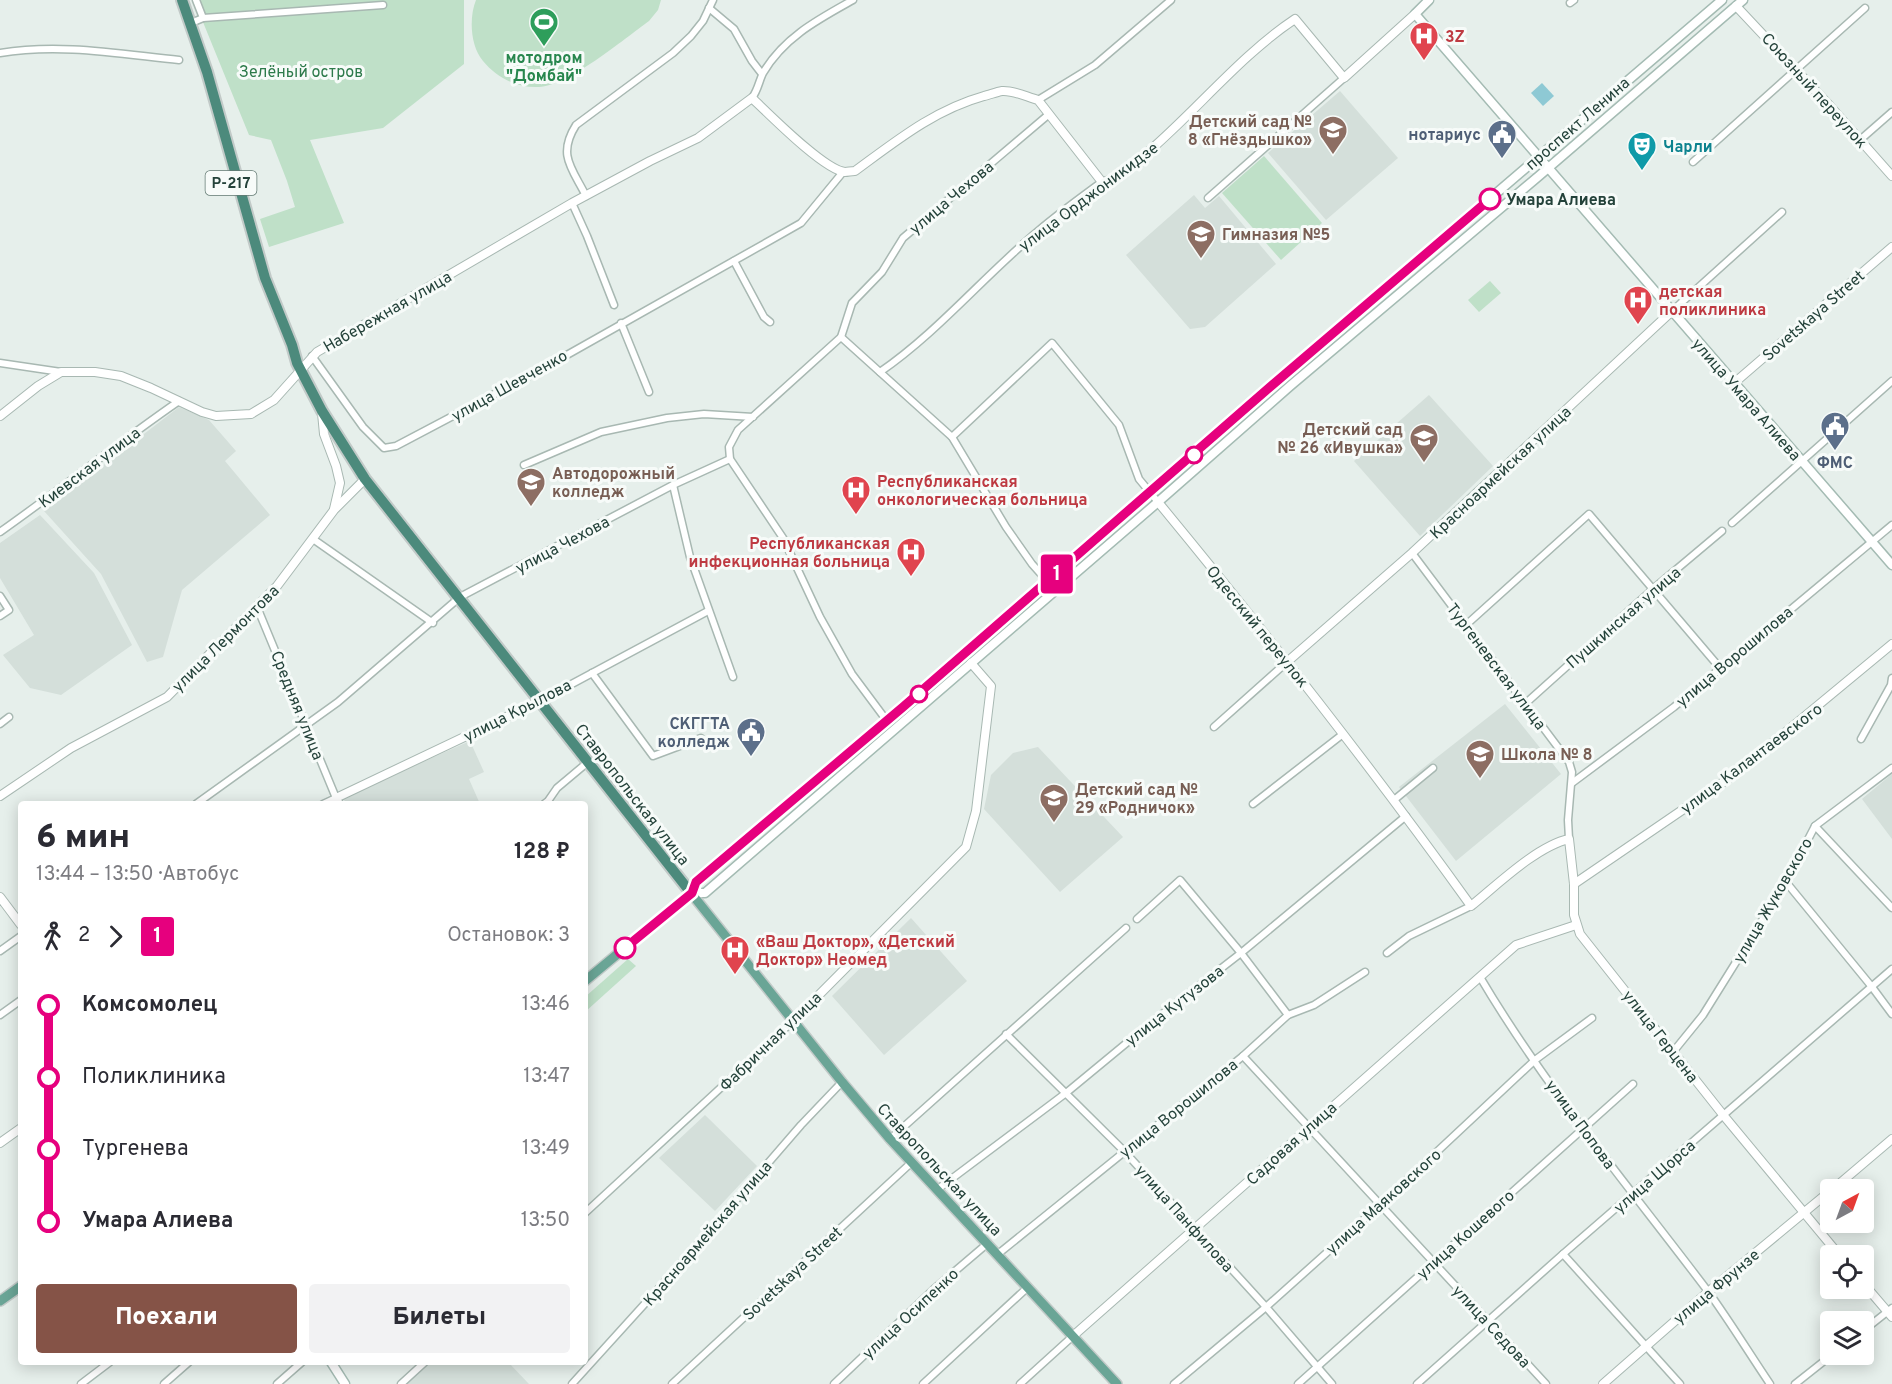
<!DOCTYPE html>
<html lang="ru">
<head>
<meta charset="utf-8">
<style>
  :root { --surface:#fff; --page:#f2f2f3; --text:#2b2b33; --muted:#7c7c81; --accent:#855347 }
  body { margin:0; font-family:Overpass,sans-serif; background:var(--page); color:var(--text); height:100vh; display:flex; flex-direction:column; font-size:22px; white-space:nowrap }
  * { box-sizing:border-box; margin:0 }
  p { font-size:20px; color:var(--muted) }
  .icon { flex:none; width:33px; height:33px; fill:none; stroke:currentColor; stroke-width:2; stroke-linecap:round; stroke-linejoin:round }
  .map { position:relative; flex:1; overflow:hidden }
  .details { position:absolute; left:18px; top:801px; width:570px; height:564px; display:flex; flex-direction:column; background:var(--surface); border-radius:6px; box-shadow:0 3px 15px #0003 }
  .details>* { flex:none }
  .badge { padding:0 12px; border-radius:4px; font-size:21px; line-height:39px }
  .needle { width:39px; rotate:41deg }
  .buttons { position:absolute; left:1820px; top:1179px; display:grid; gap:12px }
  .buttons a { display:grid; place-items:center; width:54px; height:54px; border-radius:6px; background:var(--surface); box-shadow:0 3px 15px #0003; font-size:30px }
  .map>.badge { position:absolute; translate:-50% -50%; box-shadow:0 0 0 3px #fff }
  .legs { display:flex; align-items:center; gap:9px; height:66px; padding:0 18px; font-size:20px }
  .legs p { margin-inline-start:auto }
  .summary { display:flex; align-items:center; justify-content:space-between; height:102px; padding:0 18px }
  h1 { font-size:33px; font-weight:800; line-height:45px }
  .button { display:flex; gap:12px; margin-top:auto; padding:12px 18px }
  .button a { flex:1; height:69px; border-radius:6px; background:var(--accent); color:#fff; font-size:24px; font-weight:800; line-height:69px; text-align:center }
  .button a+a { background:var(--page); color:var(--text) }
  ul { padding:0 18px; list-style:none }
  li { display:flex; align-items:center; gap:21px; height:72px; font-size:22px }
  li i { display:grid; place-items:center; width:9px; height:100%; margin:0 8px; background:currentColor }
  li i::after { content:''; width:15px; height:15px; margin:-8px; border:4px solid; border-radius:50%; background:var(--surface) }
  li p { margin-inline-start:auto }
  li:first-child i { background:linear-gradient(#0000 50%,currentColor 0) }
  li:last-child i { background:linear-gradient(currentColor 50%,#0000 0) }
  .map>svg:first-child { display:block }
  .built { fill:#d4dfda }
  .green { fill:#bfe0c8 }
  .water { fill:#8ec9d4 }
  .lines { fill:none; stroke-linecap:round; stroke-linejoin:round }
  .minor-casing { stroke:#a8b8b2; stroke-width:9 }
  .tertiary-casing { stroke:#a8b8b2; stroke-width:10 }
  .secondary-casing { stroke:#a4bbb3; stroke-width:11 }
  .primary-casing { stroke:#c2cac8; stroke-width:12 }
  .trunk-casing { stroke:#c2cac8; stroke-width:14 }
  .minor { stroke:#fff; stroke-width:6 }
  .tertiary { stroke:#fff; stroke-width:8 }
  .secondary { stroke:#fff; stroke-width:8 }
  .primary { stroke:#6aa596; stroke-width:9 }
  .trunk { stroke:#4c8a7c; stroke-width:10 }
  .line-1-casing { stroke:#fff; stroke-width:14 }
  .line-1 { stroke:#e6007e; stroke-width:9 }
  .stop-1-dot { fill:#fff; stroke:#e6007e; stroke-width:3 }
  .labels { text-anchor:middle; stroke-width:6; stroke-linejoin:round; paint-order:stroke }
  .shield { fill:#f7fbf9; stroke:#637a73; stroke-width:1.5 }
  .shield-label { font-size:15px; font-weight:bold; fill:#24423a }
  .health-label { font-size:16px; font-weight:bold; fill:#be3a42; stroke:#f7fbf9; text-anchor:start }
  .leisure-label { font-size:16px; font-weight:bold; fill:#27864d; stroke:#f7fbf9 }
  .park-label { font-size:16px; fill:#2d7a4b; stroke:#f7fbf9 }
  .street-label { font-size:16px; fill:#24423a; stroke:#f7fbf9 }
  .education-label { font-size:16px; font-weight:bold; fill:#785e54; stroke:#f7fbf9; text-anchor:start }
  .service-label { font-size:16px; font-weight:bold; fill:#4e5e75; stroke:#f7fbf9; text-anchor:end }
  .culture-label { font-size:16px; font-weight:bold; fill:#0d838f; stroke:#f7fbf9; text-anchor:start }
  .stop-label { font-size:16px; font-weight:bold; fill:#24423a; stroke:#f7fbf9; text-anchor:start }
</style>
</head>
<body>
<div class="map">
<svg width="1892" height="1384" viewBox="0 0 1892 1384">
  <rect width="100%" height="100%" fill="#e6efeb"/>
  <!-- built -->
  <g class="built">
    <path d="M1340 91 1398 158 1326 220 1268 153Z"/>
    <path d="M1194 195 1205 208 1219 196 1276 264 1205 327 1190 329 1126 255Z"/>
    <path d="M1429 395 1493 466 1420 536 1354 461Z"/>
    <path d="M179 407 209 420 236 451 225 461 270 515 182 590 163 657 147 662 101 574 44 511Z"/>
    <path d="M40 515 94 573 132 645 61 695 30 688 3 655 34 635 0 578V543Z"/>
    <path d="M1505 704 1561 774 1456 861 1399 787Z"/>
    <path d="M470 741 484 772 469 779 480 804H346L343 797Z"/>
    <path d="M1038 747 1123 837 1060 892 984 809 991 775 1013 753Z"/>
    <path d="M1892 774V839L1862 799Z"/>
    <path d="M911 918 967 981 884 1055 832 996Z"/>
    <path d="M705 1115 757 1166 715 1211 659 1158Z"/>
    <path d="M429 1362H508L529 1384H405Z"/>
  </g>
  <!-- green -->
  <g class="green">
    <path d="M194 0H464V64L383 128 310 140 344 223 269 247 260 219 295 207 287 181 271 140 249 135Z"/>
    <path d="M476 0H661L658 10 649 21C624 39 568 86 539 87 517 88 497 78 483 61 470 46 469 17 476 0Z"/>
    <path d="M1264 156 1322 223 1281 260 1222 193Z"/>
    <path d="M1490 281 1501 293 1479 312 1468 300Z"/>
    <path d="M628 959 636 966 585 1012V997Z"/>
  </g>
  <!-- water -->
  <path class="water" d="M1542 83 1554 96 1543 106 1531 93Z"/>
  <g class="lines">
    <!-- minor casing -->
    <g class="minor-casing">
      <g id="minor">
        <path d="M1570 3 1574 0"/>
        <path d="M709 8 734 29 752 61 762 74"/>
        <path d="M203 18 383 5"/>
        <path d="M191 23 203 18 196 0"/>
        <path d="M0 53C60 43 120 54 179 60"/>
        <path d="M752 98C758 90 759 81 763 73 784 37 819 19 853 0"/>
        <path d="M1038 100 1095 65 1171 0"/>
        <path d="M1860 140 1892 112"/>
        <path d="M1693 162 1865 8"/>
        <path d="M586 196C572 168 557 155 576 125L673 53 691 36 703 21 713 0"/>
        <path d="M1208 198 1344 78"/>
        <path d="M572 203 587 236 614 305"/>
        <path d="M734 261 764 317 770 322"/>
        <path d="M1671 312 1782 212"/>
        <path d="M621 323 649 392"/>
        <path d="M841 337 952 437 1006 527 1032 564 1048 582"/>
        <path d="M312 356 363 427 384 448 396 446 542 369 801 223 843 172"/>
        <path d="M0 363 61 372"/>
        <path d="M880 372C938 332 983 277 1037 232 1058 214 1080 198 1102 182"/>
        <path d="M952 437 1052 343 1119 425 1139 479 1158 502"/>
        <path d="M524 465 601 432 667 418 704 414 753 417"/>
        <path d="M673 485 690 557 733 677"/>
        <path d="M1732 523 1892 381"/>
        <path d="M0 532C61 489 118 443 179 401"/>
        <path d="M313 539 433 623"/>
        <path d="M1412 553 1569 762 1572 772 1568 820 1569 839"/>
        <path d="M0 596 9 610 0 616"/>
        <path d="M257 607 336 798 323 804"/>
        <path d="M1466 625 1589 514 1720 668"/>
        <path d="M592 673 653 756 701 738"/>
        <path d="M540 701 708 611"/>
        <path d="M1525 704 1653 589 1722 531"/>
        <path d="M887 721 852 674 820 617 783 538 730 459 729 447 738 430 841 337 852 303 882 272 903 238 1048 115"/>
        <path d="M0 724 9 717"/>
        <path d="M1214 727 1287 662"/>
        <path d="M1861 739 1891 685 1892 678"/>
        <path d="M1572 783 1674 707 1892 525"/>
        <path d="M1394 800 1433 768"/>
        <path d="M196 804 338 702 460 597 673 485 730 459"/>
        <path d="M544 804 548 801 557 788 588 762"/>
        <path d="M1253 804 1343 734"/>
        <path d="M1815 826 1892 908"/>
        <path d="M1786 882 1872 987 1892 1014"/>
        <path d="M1137 919 1180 880 1241 953 1288 1015"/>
        <path d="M0 951 21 936"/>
        <path d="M1387 953 1409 936 1471 906"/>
        <path d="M1480 977C1545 1087 1630 1188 1707 1290 1729 1320 1749 1353 1770 1384"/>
        <path d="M0 1015 21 1000"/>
        <path d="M1006 1034 1124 1151 1266 1307 1332 1384"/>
        <path d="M1673 1052 1703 1015 1786 882 1815 826 1892 768"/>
        <path d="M1243 1056 1546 1384"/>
        <path d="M890 1139 1126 928"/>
        <path d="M938 1189 1066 1093 1152 1022 1241 953 1406 816"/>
        <path d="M585 1213 793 1021"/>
        <path d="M998 1254 1243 1056 1288 1015 1314 1005 1365 972"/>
        <path d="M1563 1254 1680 1384"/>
        <path d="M1863 1331 1892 1308"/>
        <path d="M81 1384 110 1362"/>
        <path d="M164 1384 189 1362"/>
        <path d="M277 1384 302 1362"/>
        <path d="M401 1384 425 1362"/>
        <path d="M572 1384 679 1266 801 1125 842 1082"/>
        <path d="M672 1384 912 1162"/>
        <path d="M834 1384 934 1289 988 1243"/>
        <path d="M923 1384 1028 1287"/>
        <path d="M1020 1384 1073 1336"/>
        <path d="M1174 1384 1266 1307 1380 1205 1535 1060 1592 1018"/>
        <path d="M1298 1384 1633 1084"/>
        <path d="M1417 1384 1563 1254 1892 969"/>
        <path d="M1795 1384 1833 1354"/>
      </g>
    </g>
    <!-- tertiary casing -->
    <g class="tertiary-casing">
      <g id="tertiary">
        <path d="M1736 6 1830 106 1892 176"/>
        <path d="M1733 384 1892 247"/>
        <path d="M322 413 324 434 336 466 340 483 334 509"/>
        <path d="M0 416 38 386 61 372H95L121 376 151 388 202 412 216 416 251 414 274 400 317 352 572 203 650 161 698 138 752 98C769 114 824 170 845 172 848 172 851 171 855 171 896 141 934 110 984 96 989 95 996 92 1002 91 1013 90 1027 97 1038 100L1102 182C1121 179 1133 164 1148 152 1197 110 1242 54 1295 19L1344 78 1415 14"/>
        <path d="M1158 502C1266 633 1372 768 1471 906 1497 885 1537 846 1569 839L1574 884V915L1580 934 1724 1116 1840 1256"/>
        <path d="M1287 662 1412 553 1671 312"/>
        <path d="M0 796 71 748 167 697 277 586 334 510 365 479"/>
        <path d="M339 804 336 798 540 701"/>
        <path d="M1574 884 1735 774 1892 644"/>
        <path d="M0 897 21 925"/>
        <path d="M793 1021 966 847 976 811 991 686 971 663"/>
        <path d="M0 1143 21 1128"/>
        <path d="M1832 1190 1892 1139"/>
        <path d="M1863 1283 1892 1317"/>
        <path d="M1073 1336 1516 945 1576 925"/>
        <path d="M1603 1384 1708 1292 1830 1191"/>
      </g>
    </g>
    <!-- secondary casing -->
    <g class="secondary-casing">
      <g id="secondary">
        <path d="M1429 0 1415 14 1892 565"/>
        <path d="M1722 0 1270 387 919 694 696 882 691 893H705L1158 502 1290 386 1540 175 1743 0"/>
        <path d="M331 1362 345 1384"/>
      </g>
    </g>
    <!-- primary casing -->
    <g class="primary-casing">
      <g id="primary">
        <path d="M585 981 691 893 842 1082 890 1139 1117 1384"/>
        <path d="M0 1301 21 1286"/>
      </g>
    </g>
    <!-- trunk casing -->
    <g class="trunk-casing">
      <path id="trunk" d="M182 0 207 72 265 278 292 345 297 363 322 411 365 479 691 893"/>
    </g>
    <!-- minor -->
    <use href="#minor" class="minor"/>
    <!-- tertiary -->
    <use href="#tertiary" class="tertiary"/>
    <!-- secondary -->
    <use href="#secondary" class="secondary"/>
    <!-- primary -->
    <use href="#primary" class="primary"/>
    <!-- trunk -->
    <use href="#trunk" class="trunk"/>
  </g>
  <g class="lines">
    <!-- line-1 casing -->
    <g class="line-1-casing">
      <path id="line-1" d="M625 948 692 893 696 882 903 707 1270 387 1490 199"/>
    </g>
    <!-- line-1 -->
    <use href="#line-1" class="line-1"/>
  </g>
  <!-- icons -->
  <defs>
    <g id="stadium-pin" transform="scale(1.5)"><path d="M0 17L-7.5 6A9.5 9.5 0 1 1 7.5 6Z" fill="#2e9e5b" stroke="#f7fbf9"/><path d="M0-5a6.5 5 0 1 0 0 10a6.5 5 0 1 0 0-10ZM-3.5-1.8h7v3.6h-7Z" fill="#fff"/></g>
    <g id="hospital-pin" transform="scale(1.5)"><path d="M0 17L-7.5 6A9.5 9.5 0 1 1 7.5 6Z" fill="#e0444e" stroke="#f7fbf9"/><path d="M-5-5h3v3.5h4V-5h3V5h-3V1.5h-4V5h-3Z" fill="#fff"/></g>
    <g id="school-pin" transform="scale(1.5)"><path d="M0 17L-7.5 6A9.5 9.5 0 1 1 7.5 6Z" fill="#8d6e63" stroke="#f7fbf9"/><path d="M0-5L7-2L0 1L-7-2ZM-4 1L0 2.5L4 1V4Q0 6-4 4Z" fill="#fff"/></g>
    <g id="civic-pin" transform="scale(1.5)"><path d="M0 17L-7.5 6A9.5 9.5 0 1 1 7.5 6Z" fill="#5c6f8a" stroke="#f7fbf9"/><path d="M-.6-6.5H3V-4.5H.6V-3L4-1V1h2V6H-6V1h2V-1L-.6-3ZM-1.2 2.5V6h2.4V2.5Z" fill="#fff"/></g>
    <g id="theatre-pin" transform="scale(1.5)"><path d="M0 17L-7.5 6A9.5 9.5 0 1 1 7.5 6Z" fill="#0f9aa8" stroke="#f7fbf9"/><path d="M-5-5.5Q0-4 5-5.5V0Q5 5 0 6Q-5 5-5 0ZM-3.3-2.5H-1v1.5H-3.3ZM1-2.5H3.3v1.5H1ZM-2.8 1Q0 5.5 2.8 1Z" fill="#fff"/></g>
    <g id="university-pin" transform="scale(1.5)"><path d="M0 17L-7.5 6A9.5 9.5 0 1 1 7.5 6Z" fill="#8d6e63" stroke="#f7fbf9"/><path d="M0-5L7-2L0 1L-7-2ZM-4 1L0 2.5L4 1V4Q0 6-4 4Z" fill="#fff"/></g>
  </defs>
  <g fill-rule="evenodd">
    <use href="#stadium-pin" x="544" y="22"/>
    <use href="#hospital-pin" x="1424" y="36"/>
    <use href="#school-pin" x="1333" y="130"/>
    <use href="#civic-pin" x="1502" y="134"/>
    <use href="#theatre-pin" x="1642" y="146"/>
    <use href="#school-pin" x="1201" y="234"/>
    <use href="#hospital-pin" x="1638" y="300"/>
    <use href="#civic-pin" x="1835" y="426"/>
    <use href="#school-pin" x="1424" y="438"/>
    <use href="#university-pin" x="531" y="482"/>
    <use href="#hospital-pin" x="856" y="490"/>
    <use href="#hospital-pin" x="911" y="552"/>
    <use href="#civic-pin" x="751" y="732"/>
    <use href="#school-pin" x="1480" y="754"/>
    <use href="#school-pin" x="1054" y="798"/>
    <use href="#hospital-pin" x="735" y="950"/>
  </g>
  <!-- markers -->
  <g class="stop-1-dot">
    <circle cx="1490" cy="199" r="10"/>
    <circle cx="1194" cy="455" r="8"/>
    <circle cx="919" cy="694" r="8"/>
    <circle cx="625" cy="948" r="10"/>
  </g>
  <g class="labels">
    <!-- shield labels -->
    <rect class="shield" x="205.5" y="171" width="51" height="24" rx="4.5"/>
    <g class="shield-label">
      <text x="231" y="188">Р-217</text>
    </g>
    <!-- health labels -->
    <g class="health-label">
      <text x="1445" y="42">3Z</text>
      <text x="1659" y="297">детская<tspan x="1659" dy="18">поликлиника</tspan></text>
      <text x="877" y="487">Республиканская<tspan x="877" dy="18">онкологическая больница</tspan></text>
      <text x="890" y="549" text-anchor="end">Республиканская<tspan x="890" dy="18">инфекционная больница</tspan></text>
      <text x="756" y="947">«Ваш Доктор», «Детский<tspan x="756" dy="18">Доктор» Неомед</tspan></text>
    </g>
    <!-- leisure labels -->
    <g class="leisure-label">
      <text x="544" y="63">мотодром<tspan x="544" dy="18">"Домбай"</tspan></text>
    </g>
    <!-- park labels -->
    <g class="park-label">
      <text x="301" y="77">Зелёный остров</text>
    </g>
    <!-- street labels -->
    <g class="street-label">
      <text transform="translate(1815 90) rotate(48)" y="6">Союзный переулок</text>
      <text transform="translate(1577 123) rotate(-41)" y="6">проспект Ленина</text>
      <text transform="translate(1088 196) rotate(-37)" y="6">улица Орджоникидзе</text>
      <text transform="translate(951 197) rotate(-40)" y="6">улица Чехова</text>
      <text transform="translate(387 311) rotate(-30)" y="6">Набережная улица</text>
      <text transform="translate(1813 315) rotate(-41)" y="6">Sovetskaya Street</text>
      <text transform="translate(509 385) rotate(-29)" y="6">улица Шевченко</text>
      <text transform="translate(1747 399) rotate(49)" y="6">улица Умара Алиева</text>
      <text transform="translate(89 467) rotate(-37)" y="6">Киевская улица</text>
      <text transform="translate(1500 472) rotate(-43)" y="6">Красноармейская улица</text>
      <text transform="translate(562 544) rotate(-28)" y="6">улица Чехова</text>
      <text transform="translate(1623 617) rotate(-41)" y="6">Пушкинская улица</text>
      <text transform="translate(1258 626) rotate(51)" y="6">Одесский переулок</text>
      <text transform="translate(225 638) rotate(-45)" y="6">улица Лермонтова</text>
      <text transform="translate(1734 656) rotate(-40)" y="6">улица Ворошилова</text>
      <text transform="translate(1497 666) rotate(53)" y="6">Тургеневская улица</text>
      <text transform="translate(298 705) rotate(68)" y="6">Средняя улица</text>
      <text transform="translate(517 710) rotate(-27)" y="6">улица Крылова</text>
      <text transform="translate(1751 758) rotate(-37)" y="6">улица Калантаевского</text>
      <text transform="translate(633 794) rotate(52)" y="6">Ставропольская улица</text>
      <text transform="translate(1772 900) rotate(-60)" y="6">улица Жуковского</text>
      <text transform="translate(1174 1005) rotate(-38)" y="6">улица Кутузова</text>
      <text transform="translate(1661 1036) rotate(52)" y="6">улица Герцена</text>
      <text transform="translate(770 1041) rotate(-44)" y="6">Фабричная улица</text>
      <text transform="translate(1178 1108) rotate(-39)" y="6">улица Ворошилова</text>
      <text transform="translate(1581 1124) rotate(54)" y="6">улица Попова</text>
      <text transform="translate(1291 1143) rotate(-42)" y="6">Садовая улица</text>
      <text transform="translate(940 1169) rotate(47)" y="6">Ставропольская улица</text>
      <text transform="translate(1654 1176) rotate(-41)" y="6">улица Щорса</text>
      <text transform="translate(1383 1201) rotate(-42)" y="6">улица Маяковского</text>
      <text transform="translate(1185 1218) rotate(48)" y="6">улица Панфилова</text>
      <text transform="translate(707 1233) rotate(-49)" y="6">Красноармейская улица</text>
      <text transform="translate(1465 1234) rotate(-42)" y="6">улица Кошевого</text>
      <text transform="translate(792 1273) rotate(-43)" y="6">Sovetskaya Street</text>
      <text transform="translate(1716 1286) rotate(-40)" y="6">улица Фрунзе</text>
      <text transform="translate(910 1313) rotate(-43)" y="6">улица Осипенко</text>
      <text transform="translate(1492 1326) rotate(47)" y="6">улица Седова</text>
    </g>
    <!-- education labels -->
    <g class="education-label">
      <text x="1312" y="127" text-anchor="end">Детский сад №<tspan x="1312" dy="18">8 «Гнёздышко»</tspan></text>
      <text x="1222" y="240">Гимназия №5</text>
      <text x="1403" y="435" text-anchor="end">Детский сад<tspan x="1403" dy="18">№ 26 «Ивушка»</tspan></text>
      <text x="552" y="479">Автодорожный<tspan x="552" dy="18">колледж</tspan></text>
      <text x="1501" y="760">Школа № 8</text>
      <text x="1075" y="795">Детский сад №<tspan x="1075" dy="18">29 «Родничок»</tspan></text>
    </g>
    <!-- service labels -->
    <g class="service-label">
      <text x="1481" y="140">нотариус</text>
      <text x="1835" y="468" text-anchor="middle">ФМС</text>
      <text x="730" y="729">СКГГТА<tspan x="730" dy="18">колледж</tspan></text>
    </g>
    <!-- culture labels -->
    <g class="culture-label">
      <text x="1663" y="152">Чарли</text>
    </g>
    <!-- stop labels -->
    <g class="stop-label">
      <text x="1506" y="205">Умара Алиева</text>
    </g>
  </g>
</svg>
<div class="buttons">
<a><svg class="needle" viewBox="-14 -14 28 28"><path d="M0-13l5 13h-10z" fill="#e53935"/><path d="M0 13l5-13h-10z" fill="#7c7c81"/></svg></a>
<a><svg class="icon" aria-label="locate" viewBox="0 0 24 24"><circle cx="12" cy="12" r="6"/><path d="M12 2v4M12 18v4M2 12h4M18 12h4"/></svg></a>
<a><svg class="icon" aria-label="layers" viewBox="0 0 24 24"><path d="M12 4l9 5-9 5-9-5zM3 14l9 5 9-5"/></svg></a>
</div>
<b class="badge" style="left:1057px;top:574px;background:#e6007e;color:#fff">1</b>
<section class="details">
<div class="summary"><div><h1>6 мин</h1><p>13:44 – 13:50 · Автобус</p></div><b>128 ₽</b></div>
<div class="legs"><svg class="icon" aria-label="walk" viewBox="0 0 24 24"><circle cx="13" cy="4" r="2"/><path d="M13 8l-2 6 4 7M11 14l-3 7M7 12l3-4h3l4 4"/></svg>2<svg class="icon" aria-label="forward" viewBox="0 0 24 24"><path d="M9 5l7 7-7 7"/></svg><b class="badge" style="background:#e6007e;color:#fff">1</b><p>Остановок: 3</p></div>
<ul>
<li><i style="color:#e6007e"></i><b>Комсомолец</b><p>13:46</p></li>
<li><i style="color:#e6007e"></i><span>Поликлиника</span><p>13:47</p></li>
<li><i style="color:#e6007e"></i><span>Тургенева</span><p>13:49</p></li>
<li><i style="color:#e6007e"></i><b>Умара Алиева</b><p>13:50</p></li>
</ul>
<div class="button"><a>Поехали</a><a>Билеты</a></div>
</section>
</div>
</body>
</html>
